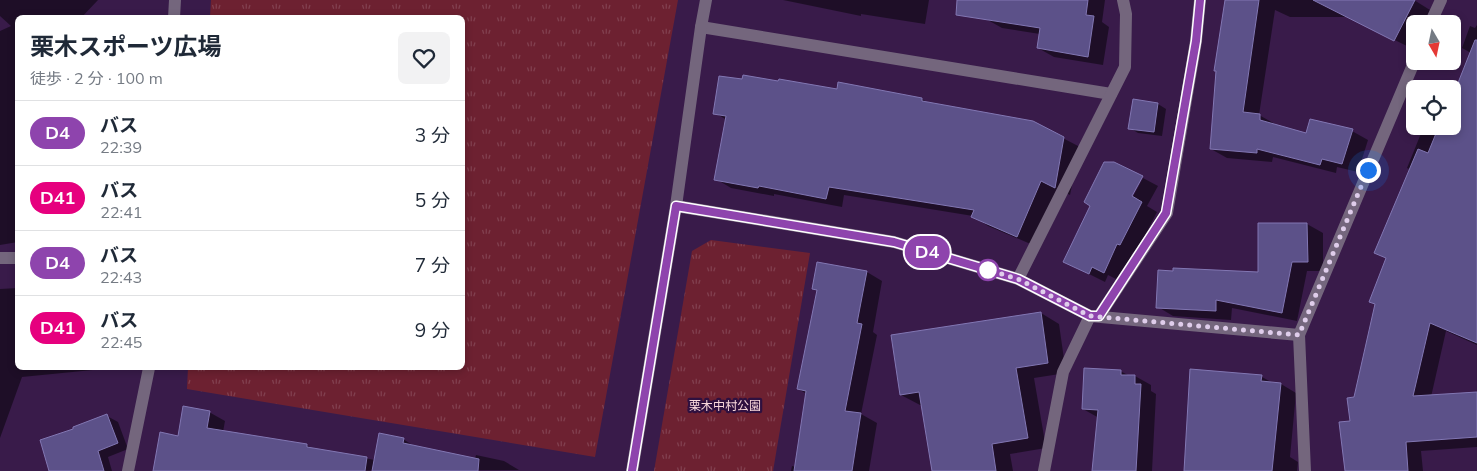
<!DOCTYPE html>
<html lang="ja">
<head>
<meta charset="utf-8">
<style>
  :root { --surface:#fff; --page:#f2f2f3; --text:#1f2937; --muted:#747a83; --line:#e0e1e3 }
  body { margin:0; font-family:Mulish,"Noto Sans JP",sans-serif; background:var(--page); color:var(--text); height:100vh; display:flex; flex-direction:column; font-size:19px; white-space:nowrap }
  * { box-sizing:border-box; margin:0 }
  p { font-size:16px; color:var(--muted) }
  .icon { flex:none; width:28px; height:28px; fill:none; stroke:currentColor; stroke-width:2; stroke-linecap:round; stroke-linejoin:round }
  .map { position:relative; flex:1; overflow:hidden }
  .sheet { position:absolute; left:15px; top:15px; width:450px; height:355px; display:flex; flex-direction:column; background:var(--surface); border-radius:8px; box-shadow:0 2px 8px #0003 }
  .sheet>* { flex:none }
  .badge { padding:0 10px; border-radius:16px; font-size:18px; line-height:32px }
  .needle { width:32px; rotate:171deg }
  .tools { position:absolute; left:1406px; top:15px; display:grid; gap:10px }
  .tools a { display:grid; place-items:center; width:55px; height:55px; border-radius:8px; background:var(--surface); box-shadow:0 2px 8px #0003; font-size:25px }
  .you { position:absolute; width:25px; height:25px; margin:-12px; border:4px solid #fff; border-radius:50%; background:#1a73e8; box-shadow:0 0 0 8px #1a73e833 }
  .map>.badge { position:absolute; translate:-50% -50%; box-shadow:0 0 0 2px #fff }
  .round { display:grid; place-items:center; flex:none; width:52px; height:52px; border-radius:8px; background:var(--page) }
  .overview { display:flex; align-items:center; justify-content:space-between; height:85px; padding:0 15px }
  h1 { font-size:24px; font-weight:700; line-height:38px }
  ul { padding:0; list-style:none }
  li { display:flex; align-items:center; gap:15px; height:65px; padding:0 15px; border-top:1px solid var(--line) }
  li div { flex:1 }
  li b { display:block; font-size:19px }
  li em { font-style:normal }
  li .badge { min-width:55px; font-weight:700; text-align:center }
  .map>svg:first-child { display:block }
  .park { fill:url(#park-tufts) }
  .shadow { fill:#0007 }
  .building { fill:#5c5189; stroke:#8277b3 }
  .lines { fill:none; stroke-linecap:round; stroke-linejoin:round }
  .minor { stroke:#74667d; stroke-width:12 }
  .line-casing { stroke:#fff; stroke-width:11 }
  .line { stroke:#8e44ad; stroke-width:8 }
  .walk { stroke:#dfcdeb; stroke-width:5; stroke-dasharray:0 9 }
  .stop-dot { fill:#fff; stroke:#8e44ad; stroke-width:2.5 }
  .labels { text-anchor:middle; stroke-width:4.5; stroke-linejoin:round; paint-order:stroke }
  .park-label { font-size:12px; fill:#f9d8db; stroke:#2f103f }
</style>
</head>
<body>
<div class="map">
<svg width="1477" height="471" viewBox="0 0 1477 471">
  <defs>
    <pattern id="park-tufts" width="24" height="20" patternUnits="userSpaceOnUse" patternTransform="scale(1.25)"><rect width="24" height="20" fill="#6d2131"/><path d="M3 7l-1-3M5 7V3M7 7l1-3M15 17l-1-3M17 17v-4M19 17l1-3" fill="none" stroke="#81404f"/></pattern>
  </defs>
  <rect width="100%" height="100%" fill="#391b4a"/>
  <!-- park -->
  <g class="park">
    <path d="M211 0H678L595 457 187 389 188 368H462V18L210 17Z"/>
    <path d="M711 240 810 253 773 471H654L692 251Z"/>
  </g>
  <!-- shadow -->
  <g class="shadow">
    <path d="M0 0H98L81 18H18V242L0 245V31L11 26 0 16Z"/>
    <path d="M783 0H929L925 24 861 14V16Z"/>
    <path d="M989 0H1105L1102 22 1109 27 1103 65 1054 57 1038 48 1040 34 1002 28 986 19Z"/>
    <path d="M1225 0H1414L1430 10 1423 24H1415V40L1411 48 1348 17H1290L1275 10 1259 115 1275 124V126L1307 134 1352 131 1368 140 1358 172 1337 167 1336 173 1273 157 1272 162 1227 158 1211 149Z"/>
    <path d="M1477 25V345L1446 331 1431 397 1477 394V447L1421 451 1423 471H1345L1341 423 1351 422 1387 259 1376 252 1411 170 1407 168 1424 126H1452L1471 53 1462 48 1470 26 1475 28Z"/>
    <path d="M838 91 922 99 928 103 1032 122 1080 147 1070 195 1057 189 1033 245 988 226 973 216 844 195 842 207 774 194V196L731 188 716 179 727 120 715 113Z"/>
    <path d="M1134 100 1158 104 1166 109 1162 136 1138 133 1130 128Z"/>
    <path d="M1143 178 1158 186 1147 206 1157 212 1136 253 1133 252 1120 281 1108 275 1105 282 1065 262 1128 201 1130 202Z"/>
    <path d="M1260 224H1307L1323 233V271H1307L1297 321 1232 308 1231 320 1173 316 1158 307 1174 272 1260 273Z"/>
    <path d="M867 272 882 281 873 332 877 335 861 414 877 423 869 471H791L792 466 796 467 807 394 798 389 818 291 813 288Z"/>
    <path d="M18 288V368H113L22 377 0 438V289Z"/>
    <path d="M1041 313 1059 324 1066 373 1034 378 1046 448 1010 454 1013 471H933L922 405H920L901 395Z"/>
    <path d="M1120 371 1130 376H1135L1151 385V391L1156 394 1152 471H1093L1099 418 1083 409Z"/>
    <path d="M1262 377 1273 383 1281 384 1296 393 1290 457 1298 462 1297 471H1185Z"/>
    <path d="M209 412 225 421 223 432 307 445 313 449 375 460 403 439 417 448 475 459 476 455 504 461 519 470 154 471 179 437Z"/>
    <path d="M107 416 118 422 128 449 108 457 112 471H50L75 430Z"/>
  </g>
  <!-- building -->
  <g class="building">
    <path d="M957 0H1088L1086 15 1094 16 1088 57 1037 48 1040 28 956 15Z"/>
    <path d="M1225 0H1259L1243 112 1260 114V120L1306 133 1310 119 1353 129 1342 164 1322 159 1320 165 1257 149V153L1210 149 1216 71H1214Z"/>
    <path d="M1313 0H1415L1394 41Z"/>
    <path d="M1475 40H1477V343L1430 323 1413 396 1477 392V437L1406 442 1408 471H1345L1339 422 1350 421 1347 398 1354 397 1375 304 1369 302 1386 258 1374 253 1418 149 1428 153 1439 126H1452V98Z"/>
    <path d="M743 75 778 81 779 79 837 89 838 82 922 98V101L1033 121 1064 137 1055 188 1041 181 1017 237 971 217 974 210 829 187 826 199 759 186 758 188 714 180 726 116 713 114 719 76 742 79Z"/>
    <path d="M1133 99 1158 103 1154 132 1128 129Z"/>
    <path d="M1104 162H1114L1143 176 1132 196 1142 202 1120 245 1117 244 1104 273 1092 267 1089 274 1063 262 1090 206 1084 202Z"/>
    <path d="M1258 223H1307L1308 262H1292L1282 313 1216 300V311L1156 308 1158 270 1173 271V268L1258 272Z"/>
    <path d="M817 262 867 271 857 323 862 324 845 411 861 413 852 471H794L806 391 797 389 817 290 812 289Z"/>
    <path d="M1041 312 1048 363 1016 368 1028 438 992 444 996 471H932L919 392 900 395 891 335Z"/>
    <path d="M1084 368 1121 370V375H1135V384H1141L1136 471H1092L1098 410 1082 409Z"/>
    <path d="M1190 369 1262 375 1261 381 1281 383 1272 471H1184Z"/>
    <path d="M183 406 210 411 207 428 307 444V447L367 457 365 471H153L160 432 178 436Z"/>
    <path d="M107 414 118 443 98 451 104 471H49L40 440 73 429V427Z"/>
    <path d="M379 433 404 438 403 443 479 459 478 471H372Z"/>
  </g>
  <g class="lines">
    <!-- minor -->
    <g class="minor">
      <path d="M174 18 175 0"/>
      <path d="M1430 24 1441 0"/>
      <path d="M701 27 1111 94"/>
      <path d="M676 206 894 242 1018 279 1090 316 1299 335"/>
      <path d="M0 258H18"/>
      <path d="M1018 279 1125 67 1126 14 1123 0"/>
      <path d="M1099 316 1167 213 1196 41 1200 0"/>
      <path d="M128 471 149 368"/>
      <path d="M632 471 676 206 701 27 706 0"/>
      <path d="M1044 471 1063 372 1090 316"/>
      <path d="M1305 471 1299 335 1415 60"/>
    </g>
  </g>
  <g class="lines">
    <!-- line casing -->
    <g class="line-casing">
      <path id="line" d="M632 471 676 206 894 242 1018 279 1090 316H1099L1166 213 1196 41 1200 0"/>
    </g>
    <!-- line -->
    <use href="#line" class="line"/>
    <!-- walk -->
    <path class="walk" d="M988 270 982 268 1018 279 1090 316 1299 335 1368 170"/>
  </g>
  <!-- markers -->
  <circle class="stop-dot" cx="988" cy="270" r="10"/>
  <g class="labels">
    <!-- park labels -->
    <g class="park-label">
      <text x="725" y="410">栗木中村公園</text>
    </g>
  </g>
</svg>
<div class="tools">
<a><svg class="needle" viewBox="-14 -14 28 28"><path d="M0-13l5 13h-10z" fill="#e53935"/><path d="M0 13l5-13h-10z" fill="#747a83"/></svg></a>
<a><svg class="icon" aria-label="locate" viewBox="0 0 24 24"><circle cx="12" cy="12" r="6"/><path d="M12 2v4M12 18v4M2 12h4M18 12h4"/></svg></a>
</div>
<div class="you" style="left:1368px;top:170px"></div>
<b class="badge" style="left:927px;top:252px;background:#8e44ad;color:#fff">D4</b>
<section class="sheet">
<div class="overview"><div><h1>栗木スポーツ広場</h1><p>徒歩 · 2 分 · 100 m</p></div><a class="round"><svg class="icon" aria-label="heart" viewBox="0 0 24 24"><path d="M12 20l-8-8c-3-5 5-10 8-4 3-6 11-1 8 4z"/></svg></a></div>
<ul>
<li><span class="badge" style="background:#8e44ad;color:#fff">D4</span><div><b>バス</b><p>22:39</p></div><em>3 分</em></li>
<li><span class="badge" style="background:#e6007e;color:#fff">D41</span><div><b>バス</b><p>22:41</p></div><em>5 分</em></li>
<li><span class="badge" style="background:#8e44ad;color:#fff">D4</span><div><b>バス</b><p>22:43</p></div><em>7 分</em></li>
<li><span class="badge" style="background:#e6007e;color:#fff">D41</span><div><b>バス</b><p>22:45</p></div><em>9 分</em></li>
</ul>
</section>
</div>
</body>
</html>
